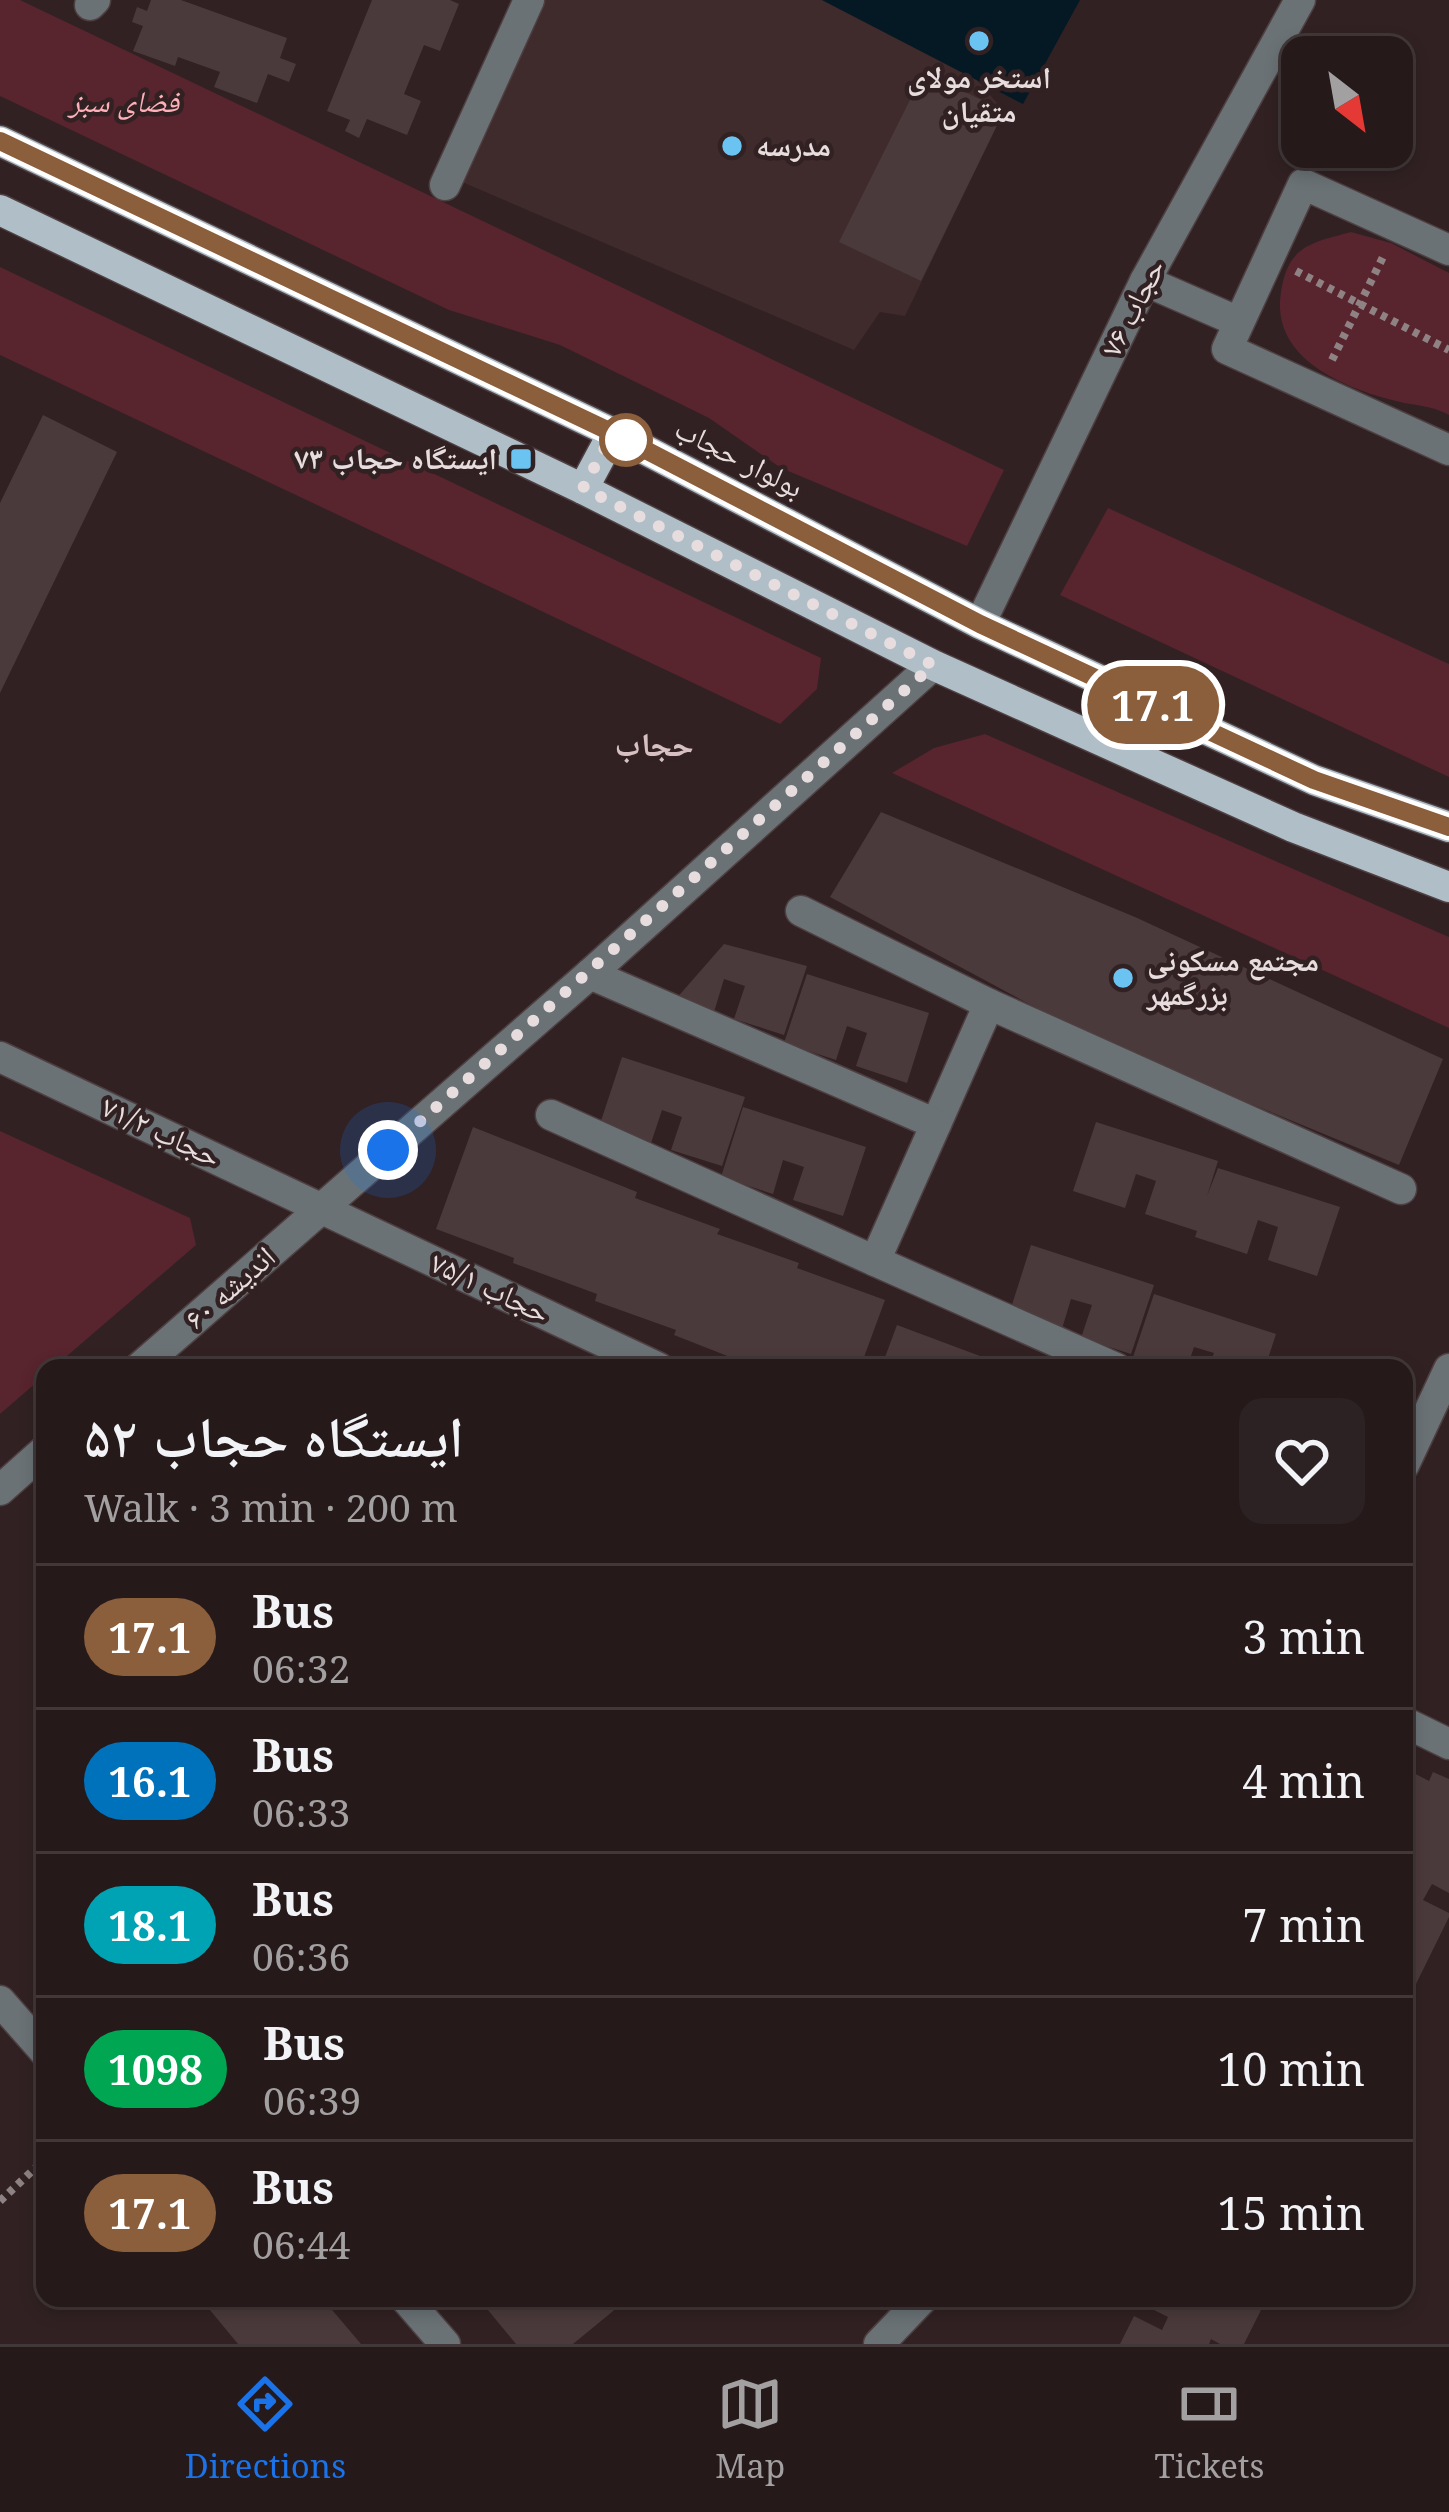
<!DOCTYPE html>
<html lang="en">
<head>
<meta charset="utf-8">
<style>
  :root { --surface:#25191a; --page:#2d2223; --text:#f1f3f6; --muted:#a3a0a2; --line:#423839; --accent:#1a73e8 }
  body { margin:0; font-family:"Noto Serif","Noto Naskh Arabic",serif; background:var(--page); color:var(--text); height:100vh; display:flex; flex-direction:column; font-size:45px; white-space:nowrap }
  * { box-sizing:border-box; margin:0 }
  p { font-size:39px; color:var(--muted) }
  .icon { flex:none; width:66px; height:66px; fill:none; stroke:currentColor; stroke-width:2; stroke-linecap:round; stroke-linejoin:round }
  .map { position:relative; flex:1; overflow:hidden }
  .panel { position:absolute; left:36px; top:1359px; width:1377px; height:948px; display:flex; flex-direction:column; background:var(--surface); border-radius:24px; box-shadow:0 6px 18px #0003,0 0 0 3px var(--line) }
  .panel>* { flex:none }
  .badge { padding:0 24px; border-radius:39px; font-size:42px; line-height:78px }
  .needle { width:78px; rotate:149deg }
  .buttons { position:absolute; left:1281px; top:36px; display:grid; gap:24px }
  .buttons a { display:grid; place-items:center; width:132px; height:132px; border-radius:24px; background:var(--surface); box-shadow:0 6px 18px #0003,0 0 0 3px var(--line); font-size:60px }
  .you { position:absolute; width:60px; height:60px; margin:-30px; border:9px solid #fff; border-radius:50%; background:#1a73e8; box-shadow:0 0 0 18px #1a73e833 }
  .map>.badge { position:absolute; translate:-50% -50%; box-shadow:0 0 0 6px #fff }
  .round { display:grid; place-items:center; flex:none; width:126px; height:126px; border-radius:24px; background:var(--page) }
  .overview { display:flex; align-items:center; justify-content:space-between; height:204px; padding:0 48px }
  h1 { font-size:57px; font-weight:600; line-height:90px }
  ul { padding:0; list-style:none }
  li { display:flex; align-items:center; gap:36px; height:144px; padding:0 48px; border-top:3px solid var(--line) }
  li div { flex:1 }
  li b { display:block; font-size:45px }
  li em { font-style:normal }
  li .badge { min-width:132px; font-weight:700; text-align:center }
  .menu { display:flex; justify-content:space-around; align-items:center; height:168px; border-top:3px solid var(--line); background:var(--surface); font-size:33px; color:var(--muted) }
  .menu a { display:grid; justify-items:center; gap:6px }
  .menu .selected { color:var(--accent) }
  .map>svg:first-child { display:block }
  .built { fill:#3f2a2c }
  .green { fill:#58242d }
  .water { fill:#051924 }
  .building { fill:#4b3a3b }
  .lines { fill:none; stroke-linecap:round; stroke-linejoin:round }
  .minor-casing { stroke:#4e3f41; stroke-width:33 }
  .major-casing { stroke:#4e3f41; stroke-width:33 }
  .path { stroke:#8f8284; stroke-width:8; stroke-dasharray:6 6; stroke-linecap:butt }
  .minor { stroke:#6a7276; stroke-width:30 }
  .major { stroke:#afbec7; stroke-width:30 }
  .line-casing { stroke:#fff; stroke-width:27 }
  .line { stroke:#8b5e3c; stroke-width:18 }
  .walk { stroke:#e8ddde; stroke-width:12; stroke-dasharray:0 21.6 }
  .poi-dot { fill:#6bc3f2; stroke:#312123; stroke-width:4.5 }
  .stop-dot { fill:#fff; stroke:#8b5e3c; stroke-width:6 }
  .labels { text-anchor:middle; stroke-width:9; stroke-linejoin:round; paint-order:stroke }
  .poi-label { font-size:30px; font-weight:bold; fill:#e8ddde; stroke:#312123; text-anchor:start }
  .park-label { font-size:30px; font-style:italic; fill:#feafb8; stroke:#312123 }
  .street-label { font-size:30px; fill:#e8ddde; stroke:#312123 }
  .neighbourhood-label { font-size:33px; font-weight:bold; fill:#d6c0c2; stroke:#312123 }
</style>
</head>
<body>
<div class="map">
<svg width="1449" height="2344" viewBox="0 0 1449 2344">
  <rect width="100%" height="100%" fill="#312123"/>
  <!-- built -->
  <path class="built" d="M543 0H822L977 80 1004 111 905 316 880 312 854 350 462 182Z"/>
  <!-- green -->
  <g class="green">
    <path d="M0 0H20L1004 470 967 546 781 468 709 418 560 345 449 310 0 96Z"/>
    <path d="M1351 232 1391 243 1449 273V415C1431 405 1416 406 1396 401 1343 388 1270 358 1281 292 1288 246 1310 243 1351 232Z"/>
    <path d="M0 267 821 658 817 689 780 724 0 355Z"/>
    <path d="M1108 508 1449 664V777L1060 595Z"/>
    <path d="M985 734 1449 937V1028L892 773 934 748Z"/>
    <path d="M0 1131 190 1218 196 1245 53 1368H45V1375L0 1414Z"/>
  </g>
  <!-- water -->
  <path class="water" d="M822 0H1080L1023 104Z"/>
  <!-- building -->
  <g class="building">
    <path d="M151 0H181L287 38 280 58 296 64 289 82 268 74 257 103 214 87 220 72 178 57 175 66 133 51 143 26 132 22 137 7 147 11Z"/>
    <path d="M372 0H450L459 4 440 51 424 45 404 94 421 101 407 135 367 119 359 138 345 131 350 120 327 111Z"/>
    <path d="M924 72 1004 111 921 281 839 242Z"/>
    <path d="M43 415 117 452 0 693V503Z"/>
    <path d="M881 812 1135 917 1443 1059 1399 1165 1094 1039 830 897Z"/>
    <path d="M724 944 807 966 784 1035 734 1019 745 986 724 979 714 1012 675 1000Z"/>
    <path d="M807 974 929 1013 907 1083 856 1066 867 1033 847 1026 836 1060 784 1043Z"/>
    <path d="M622 1057 745 1097 722 1166 671 1150 682 1117 662 1110 651 1143 599 1127Z"/>
    <path d="M743 1107 866 1147 843 1216 793 1200 804 1167 783 1160 773 1194 721 1177Z"/>
    <path d="M1096 1122 1218 1161 1207 1196 1218 1168 1340 1207 1317 1276 1268 1260 1278 1227 1258 1220 1247 1254 1195 1237 1197 1231 1145 1214 1156 1181 1136 1174 1125 1208 1073 1191Z"/>
    <path d="M473 1127 637 1192 635 1198 720 1229 717 1234 799 1263 797 1268 885 1300 860 1368H758L674 1335 676 1330 595 1301 597 1294 513 1263 514 1258 436 1229Z"/>
    <path d="M1031 1245 1154 1285 1131 1354 1081 1338 1092 1305 1071 1299 1061 1332 1010 1311Z"/>
    <path d="M1154 1294 1276 1334 1265 1368H1209L1214 1353 1194 1347 1187 1368H1146L1131 1363Z"/>
    <path d="M897 1325 980 1356 978 1361 996 1368H881Z"/>
    <path d="M1404 1768 1429 1781 1433 1772 1449 1779V1893L1432 1884 1423 1900 1449 1913V1917L1415 1986 1404 1980Z"/>
    <path d="M200 2298H322L361 2344H238Z"/>
    <path d="M478 2298H629L573 2344H516Z"/>
    <path d="M1142 2298H1267L1244 2344H1220L1211 2339 1209 2344H1120L1134 2316 1162 2330 1168 2317 1140 2303Z"/>
  </g>
  <g class="lines">
    <!-- minor casing -->
    <g class="minor-casing">
      <g id="minor">
        <path d="M90 5 95 0"/>
        <path d="M445 185 529 0"/>
        <path d="M1449 250 1303 184 1227 349 1449 450"/>
        <path d="M1145 281 1239 322"/>
        <path d="M980 624 1145 281 1300 0"/>
        <path d="M801 911 989 1004 936 1124"/>
        <path d="M989 1004 1401 1189"/>
        <path d="M0 1057 659 1368"/>
        <path d="M551 1115 875 1261 936 1124 590 974"/>
        <path d="M875 1261 1116 1368"/>
        <path d="M139 1368 590 974 933 665"/>
        <path d="M1404 1465 1449 1369"/>
        <path d="M0 1490 45 1450"/>
        <path d="M1404 1722 1449 1744"/>
        <path d="M0 2001 45 2052"/>
        <path d="M405 2298 445 2344"/>
        <path d="M879 2344 923 2298"/>
      </g>
    </g>
    <!-- major casing -->
    <g class="major-casing">
      <g id="major">
        <path d="M0 141 613 433 980 624 1314 780 1449 827"/>
        <path d="M0 210 583 489 933 665 1293 827 1449 887"/>
        <path d="M583 489 613 433"/>
      </g>
    </g>
    <!-- path -->
    <g class="path">
      <path d="M1296 271 1449 350"/>
      <path d="M1332 360 1384 255"/>
      <path d="M0 2201 45 2159"/>
    </g>
    <!-- minor -->
    <use href="#minor" class="minor"/>
    <!-- major -->
    <use href="#major" class="major"/>
  </g>
  <g class="lines">
    <!-- line casing -->
    <g class="line-casing">
      <path id="line" d="M0 141 613 433 980 624 1314 780 1449 827"/>
    </g>
    <!-- line -->
    <use href="#line" class="line"/>
    <!-- walk -->
    <path class="walk" d="M388 1150 933 665 583 488 613 433 626 440"/>
  </g>
  <!-- markers -->
  <g class="poi-dot">
    <circle cx="979" cy="41" r="12"/>
    <circle cx="732" cy="146" r="12"/>
    <rect x="509" y="447" width="24" height="24" rx="6"/>
    <circle cx="1123" cy="978" r="12"/>
  </g>
  <circle class="stop-dot" cx="626" cy="440" r="24"/>
  <g class="labels">
    <!-- poi labels -->
    <g class="poi-label">
      <text x="979" y="88" text-anchor="middle">استخر مولای<tspan x="979" dy="34">متقیان</tspan></text>
      <text x="756" y="156">مدرسه</text>
      <text x="497" y="469" text-anchor="end">ایستگاه حجاب ۷۳</text>
      <text x="1147" y="971">مجتمع مسکونی<tspan x="1147" dy="34">بزرگمهر</tspan></text>
    </g>
    <!-- park labels -->
    <g class="park-label">
      <text x="124" y="112">فضای سبز</text>
    </g>
    <!-- street labels -->
    <g class="street-label">
      <text transform="translate(1133 308) rotate(-63)" y="10">حجاب ۷۶</text>
      <text transform="translate(739 458) rotate(27)" y="10">بولوار حجاب</text>
      <text transform="translate(161 1132) rotate(25)" y="10">حجاب ۷۱/۲</text>
      <text transform="translate(230 1288) rotate(-41)" y="10">اندیشه ۶۰</text>
      <text transform="translate(490 1288) rotate(25)" y="10">حجاب ۷۵/۱</text>
    </g>
    <!-- neighbourhood labels -->
    <g class="neighbourhood-label">
      <text x="654" y="756">حجاب</text>
    </g>
  </g>
</svg>
<div class="buttons">
<a><svg class="needle" viewBox="-14 -14 28 28"><path d="M0-13l5 13h-10z" fill="#e53935"/><path d="M0 13l5-13h-10z" fill="#a3a0a2"/></svg></a>
</div>
<div class="you" style="left:388px;top:1150px"></div>
<b class="badge" style="left:1153px;top:705px;background:#8b5e3c;color:#fff">17.1</b>
<section class="panel">
<div class="overview"><div><h1>ایستگاه حجاب ۵۲</h1><p>Walk · 3 min · 200 m</p></div><a class="round"><svg class="icon" aria-label="heart" viewBox="0 0 24 24"><path d="M12 20l-8-8c-3-5 5-10 8-4 3-6 11-1 8 4z"/></svg></a></div>
<ul>
<li><span class="badge" style="background:#8b5e3c;color:#fff">17.1</span><div><b>Bus</b><p>06:32</p></div><em>3 min</em></li>
<li><span class="badge" style="background:#0072bc;color:#fff">16.1</span><div><b>Bus</b><p>06:33</p></div><em>4 min</em></li>
<li><span class="badge" style="background:#00a3b4;color:#fff">18.1</span><div><b>Bus</b><p>06:36</p></div><em>7 min</em></li>
<li><span class="badge" style="background:#00a651;color:#fff">1098</span><div><b>Bus</b><p>06:39</p></div><em>10 min</em></li>
<li><span class="badge" style="background:#8b5e3c;color:#fff">17.1</span><div><b>Bus</b><p>06:44</p></div><em>15 min</em></li>
</ul>
</section>
</div>
<nav class="menu">
<a class="selected"><svg class="icon" aria-label="directions" viewBox="0 0 24 24"><path d="M12 3l9 9-9 9-9-9zM9 14v-3h6M13 9l2 2-2 2"/></svg>Directions</a>
<a><svg class="icon" aria-label="map" viewBox="0 0 24 24"><path d="M3 6l6-2 6 2 6-2v14l-6 2-6-2-6 2zM9 4v14M15 6v14"/></svg>Map</a>
<a><svg class="icon" aria-label="tickets" viewBox="0 0 24 24"><path d="M3 7h18v10H3zM15 7v10"/></svg>Tickets</a>
</nav>
</body>
</html>
